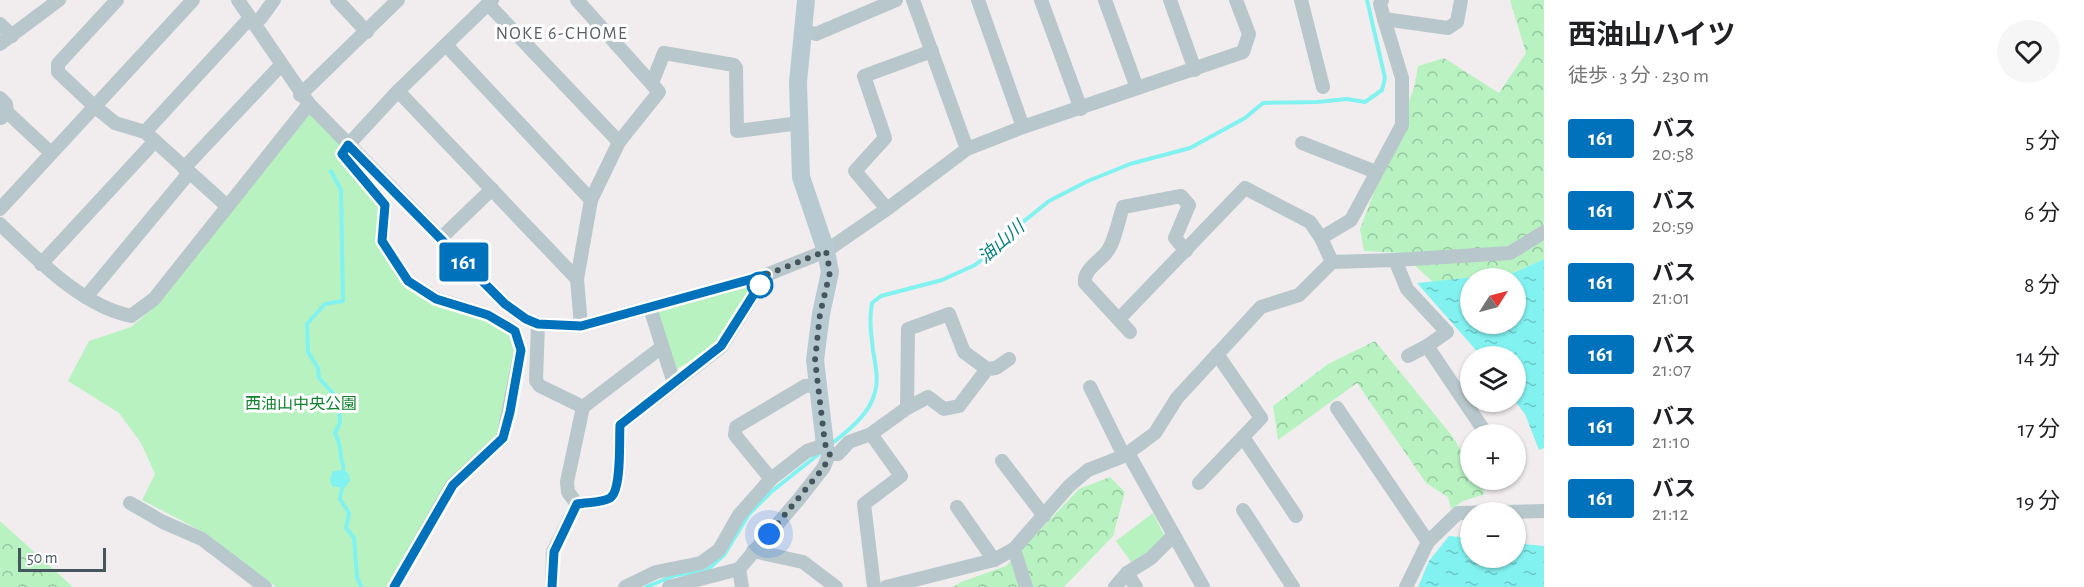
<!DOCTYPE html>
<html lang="ja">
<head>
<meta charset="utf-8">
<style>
  :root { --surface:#fff; --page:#f6f6f6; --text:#202124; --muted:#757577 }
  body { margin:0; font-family:"Alegreya Sans","Noto Sans JP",sans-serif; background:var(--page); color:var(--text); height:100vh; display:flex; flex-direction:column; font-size:22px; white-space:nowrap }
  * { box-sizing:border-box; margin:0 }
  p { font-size:20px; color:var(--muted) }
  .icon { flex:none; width:33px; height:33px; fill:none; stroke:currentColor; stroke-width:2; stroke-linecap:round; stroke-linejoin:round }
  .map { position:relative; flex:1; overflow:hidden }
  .details { display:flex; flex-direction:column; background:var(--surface); width:540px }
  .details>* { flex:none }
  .badge { padding:0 12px; border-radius:4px; font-size:21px; line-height:39px }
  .needle { width:39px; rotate:54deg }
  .fabs { position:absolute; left:1460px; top:268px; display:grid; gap:12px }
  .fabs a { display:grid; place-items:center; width:66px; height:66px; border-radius:50%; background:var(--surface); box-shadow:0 2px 4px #0004; font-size:30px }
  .scale { position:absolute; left:18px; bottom:15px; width:88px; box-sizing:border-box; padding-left:6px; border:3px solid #45575d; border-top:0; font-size:16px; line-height:21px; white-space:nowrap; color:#45575d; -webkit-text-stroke:4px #fff; paint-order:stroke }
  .you { position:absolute; width:30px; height:30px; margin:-15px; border:4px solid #fff; border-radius:50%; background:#1a73e8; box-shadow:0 0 0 9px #1a73e833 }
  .map>.badge { position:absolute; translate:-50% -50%; box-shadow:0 0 0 3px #fff }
  .round { display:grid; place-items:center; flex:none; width:63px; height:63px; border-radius:32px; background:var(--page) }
  .summary { display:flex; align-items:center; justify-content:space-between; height:102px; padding:0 24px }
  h1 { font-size:28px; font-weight:700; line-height:45px }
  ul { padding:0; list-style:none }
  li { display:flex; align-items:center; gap:18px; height:72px; padding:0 24px }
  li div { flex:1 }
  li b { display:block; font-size:22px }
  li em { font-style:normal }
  li .badge { min-width:66px; font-weight:700; text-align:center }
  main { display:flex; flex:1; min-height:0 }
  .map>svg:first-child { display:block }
  .forest { fill:url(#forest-crowns) }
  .green { fill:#b8f2c1 }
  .water { fill:url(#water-ripples); fill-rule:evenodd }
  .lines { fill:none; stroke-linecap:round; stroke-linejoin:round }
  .stream { stroke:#82f2f0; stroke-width:4 }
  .street { stroke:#b8c7cc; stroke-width:14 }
  .secondary { stroke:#b8cad1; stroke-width:18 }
  .line-casing { stroke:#fff; stroke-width:14 }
  .line { stroke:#0072bc; stroke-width:9 }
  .walk { stroke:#45575d; stroke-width:6; stroke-dasharray:0 10.8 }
  .stop-dot { fill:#fff; stroke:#0072bc; stroke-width:3 }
  .labels { text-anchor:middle; stroke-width:6; stroke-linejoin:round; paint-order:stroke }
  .park-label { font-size:16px; fill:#10832f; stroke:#fff }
  .neighbourhood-label { font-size:18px; letter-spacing:1.5px; fill:#5a6063; stroke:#fff }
  .water-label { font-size:18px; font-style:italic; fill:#068280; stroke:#fff }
</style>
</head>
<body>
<main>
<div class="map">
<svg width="1544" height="587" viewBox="0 0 1544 587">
  <defs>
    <pattern id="forest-crowns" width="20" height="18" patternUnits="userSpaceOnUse" patternTransform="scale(1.5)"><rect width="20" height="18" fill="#b8f2c1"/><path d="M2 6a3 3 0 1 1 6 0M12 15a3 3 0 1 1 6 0" fill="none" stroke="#97c7a0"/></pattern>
    <pattern id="water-ripples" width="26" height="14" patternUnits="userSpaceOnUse" patternTransform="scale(1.5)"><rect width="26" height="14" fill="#82f2f0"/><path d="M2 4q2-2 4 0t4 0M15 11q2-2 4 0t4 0" fill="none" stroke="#6cc7c6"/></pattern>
  </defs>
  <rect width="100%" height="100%" fill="#f1edee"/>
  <!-- forest -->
  <g class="forest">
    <path d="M1510 0H1544V259L1513 273 1433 282 1401 253 1364 251 1360 229 1414 88 1418 66 1444 58 1499 93 1526 53Z"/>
    <path d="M1375 341 1453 437 1470 466V480H1478L1485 494 1463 501 1451 509 1448 497 1426 483 1357 383 1278 440 1273 406 1328 364Z"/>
    <path d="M1110 477 1125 492 1113 536 1064 587H953L961 582 1006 566 1079 489Z"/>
    <path d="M0 521 73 587H0Z"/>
  </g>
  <!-- green -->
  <g class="green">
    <path d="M313 109 385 205 382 241 408 281 515 331 521 350 503 438 452 485 394 587H276L207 534 142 500 155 474 141 443 119 413 68 381 89 341 131 327 158 304Z"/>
    <path d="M747 286 749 289 717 346 673 371 657 313Z"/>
    <path d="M1153 513 1167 541 1131 562 1116 541Z"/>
  </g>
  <!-- water -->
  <g class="water">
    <path d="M1544 259V448L1539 450 1525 414 1515 401V357H1482L1417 283 1513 273ZM1470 279H1515V324H1470Z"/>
    <path d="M1449 536 1470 538V558H1515V543L1544 546V587H1418L1429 561Z"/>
  </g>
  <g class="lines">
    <!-- stream -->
    <g class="stream">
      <path d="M331 171 341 190 343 301 325 304 307 324 308 352 318 368 319 378 339 400 340 423 335 433C340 444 340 447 341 458 342 464 345 465 343 472L347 475 348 480 342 488 340 499 349 513 346 528 354 538 357 577 361 587"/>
      <path d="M831 444C848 431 870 414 875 392 879 379 875 363 873 350 871 333 869 320 872 303L881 296 942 280 975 265 1001 245 1013 230 1049 201 1088 181 1130 164 1190 148 1245 118 1263 103 1317 102 1347 99 1365 102 1382 90 1385 78 1367 0"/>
      <path d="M343 472 334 473 332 480 334 485H344"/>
      <path d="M340 480H338V478L342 477 341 482H336L337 475H342L344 481 342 484H337L334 479 335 476 340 473 343 474"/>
      <path d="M646 587 676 575 706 571 724 555 749 514 771 492 820 453"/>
    </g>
    <!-- street -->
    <g class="street">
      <path d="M117 0 58 64V72L94 106 115 123 145 132 227 206"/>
      <path d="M238 0 309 104 505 304 526 319 538 324 581 326 766 275 826 251 887 209 967 149 1023 127 1243 52 1249 34 1236 0"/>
      <path d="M337 0 367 32"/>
      <path d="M577 0 659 92 619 142 591 200 577 279 581 326"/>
      <path d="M913 0 967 149"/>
      <path d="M978 0 1023 127"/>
      <path d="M1041 0 1081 109"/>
      <path d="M1105 0 1137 88"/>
      <path d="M1170 0 1195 70"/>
      <path d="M1301 0 1323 87"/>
      <path d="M488 4 619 142"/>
      <path d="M1384 19 1448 28 1457 22 1461 0"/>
      <path d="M253 23 261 18 274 0"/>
      <path d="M0 24 12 36"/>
      <path d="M804 31 816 34 896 0"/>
      <path d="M0 44 59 0"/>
      <path d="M446 45 591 200"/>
      <path d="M652 83 664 53 734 65 736 68 737 131 800 123"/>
      <path d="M398 91 577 279"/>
      <path d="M300 95 398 0"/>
      <path d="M0 98 6 104 7 112 1 118"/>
      <path d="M7 112 51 153"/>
      <path d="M145 132 250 18"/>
      <path d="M1302 143 1376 172"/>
      <path d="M184 168 281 65"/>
      <path d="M0 209 193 0"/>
      <path d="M887 209 855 171 885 138 864 76 932 51"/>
      <path d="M0 224C36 258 81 306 131 316L154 299 309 104"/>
      <path d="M441 238 492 189"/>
      <path d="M1321 238 1351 220 1402 125V78L1384 19 1380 4 1382 0"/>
      <path d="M1395 260 1510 253 1544 232"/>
      <path d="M1332 262 1395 260 1407 289 1447 332 1427 346 1487 435"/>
      <path d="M41 264 155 141"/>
      <path d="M86 297 189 173"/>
      <path d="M650 308 674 383"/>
      <path d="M538 324 536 381 540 386 583 407"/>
      <path d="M1130 332 1085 283C1083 271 1098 262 1106 253 1115 242 1118 221 1123 207L1181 196 1189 205 1175 238 1186 251"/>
      <path d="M1408 356 1427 346"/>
      <path d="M1090 387 1124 456"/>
      <path d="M907 408 908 329 949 314 964 352 987 369 996 368 1009 359"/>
      <path d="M1337 408 1428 542"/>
      <path d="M871 434 901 476 864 504 874 587"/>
      <path d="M1243 437 1296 516"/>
      <path d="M1128 453 1203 587"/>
      <path d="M829 454H838L849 442 871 434 907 408 928 397 944 409 959 406 987 369"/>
      <path d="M1002 461 1044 516"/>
      <path d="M771 479 735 435 736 427 805 386 817 385"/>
      <path d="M1199 483 1261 418 1217 354"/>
      <path d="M130 503 163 522 202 539 265 587"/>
      <path d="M577 504 568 492 567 482 583 407 662 347"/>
      <path d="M957 507 994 560"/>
      <path d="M1243 510 1293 587"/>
      <path d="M1014 549 1026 587"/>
      <path d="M753 551 803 562 836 587"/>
      <path d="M739 569 742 587"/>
      <path d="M1127 573 1136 587"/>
      <path d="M394 587 452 485 503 438 521 350 515 331 488 315 437 299 408 281 382 241 385 205 342 154 348 145 398 91 492 0"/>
      <path d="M552 587 553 552 577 504C586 502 602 503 610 498 622 491 619 439 620 425L721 347 766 275"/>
      <path d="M625 587 656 572 701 563 719 550 739 515 771 479 807 451 825 445 829 454"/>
      <path d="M669 587 739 569 799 499 824 467 829 454"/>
      <path d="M886 587 994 560 1014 549 1069 486 1088 470 1124 456 1155 433 1177 398 1261 307 1299 295 1332 262 1321 238 1310 222 1245 188 1119 319"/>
      <path d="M1115 587 1127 573 1151 558 1174 535"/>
      <path d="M1406 587 1428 542 1458 513 1544 511"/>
    </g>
    <!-- secondary -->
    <path class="secondary" d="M806 0 798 82 801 177 826 251 830 272 821 314 815 360 825 445"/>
  </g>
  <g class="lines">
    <!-- line casing -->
    <g class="line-casing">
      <path id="line" d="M394 587 453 485 503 438 510 412 521 350 515 331 488 315 436 299 408 281 382 241 385 205 342 154 348 145 505 304 526 319 538 324 581 326 766 275 721 346 620 425C619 439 622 491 610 498 602 503 587 502 577 504L554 552 552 587"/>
    </g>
    <!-- line -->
    <use href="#line" class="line"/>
    <!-- walk -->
    <path class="walk" d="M760 285 755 293 766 275 826 251 830 272 820 314 815 360 825 444 830 454 824 467 769 534"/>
  </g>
  <!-- markers -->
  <circle class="stop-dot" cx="760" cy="285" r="12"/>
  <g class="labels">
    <!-- park labels -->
    <g class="park-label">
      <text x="301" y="409">西油山中央公園</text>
    </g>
    <!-- neighbourhood labels -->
    <g class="neighbourhood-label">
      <text x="562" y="39">NOKE 6-CHOME</text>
    </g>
    <!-- water labels -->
    <g class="water-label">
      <text transform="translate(1001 242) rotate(-41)" y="6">油山川</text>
    </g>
  </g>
</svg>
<div class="fabs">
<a><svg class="needle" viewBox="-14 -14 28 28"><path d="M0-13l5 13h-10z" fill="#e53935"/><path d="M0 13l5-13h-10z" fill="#757577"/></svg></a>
<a><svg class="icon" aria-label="layers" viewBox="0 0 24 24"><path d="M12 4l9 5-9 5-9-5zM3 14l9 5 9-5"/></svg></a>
<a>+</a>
<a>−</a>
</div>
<div class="scale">50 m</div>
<div class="you" style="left:769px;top:534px"></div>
<b class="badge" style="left:464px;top:262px;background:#0072bc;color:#fff">161</b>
</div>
<section class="details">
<div class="summary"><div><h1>西油山ハイツ</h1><p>徒歩 · 3 分 · 230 m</p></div><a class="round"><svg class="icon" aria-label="heart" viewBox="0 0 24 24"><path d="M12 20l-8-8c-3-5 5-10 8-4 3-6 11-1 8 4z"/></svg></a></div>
<ul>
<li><span class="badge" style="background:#0072bc;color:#fff">161</span><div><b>バス</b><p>20:58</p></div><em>5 分</em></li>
<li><span class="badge" style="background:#0072bc;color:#fff">161</span><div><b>バス</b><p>20:59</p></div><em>6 分</em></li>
<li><span class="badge" style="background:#0072bc;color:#fff">161</span><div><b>バス</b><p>21:01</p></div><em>8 分</em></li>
<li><span class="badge" style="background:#0072bc;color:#fff">161</span><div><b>バス</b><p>21:07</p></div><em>14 分</em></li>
<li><span class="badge" style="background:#0072bc;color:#fff">161</span><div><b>バス</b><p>21:10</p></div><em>17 分</em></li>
<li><span class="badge" style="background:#0072bc;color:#fff">161</span><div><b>バス</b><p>21:12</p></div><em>19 分</em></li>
</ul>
</section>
</main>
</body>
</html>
